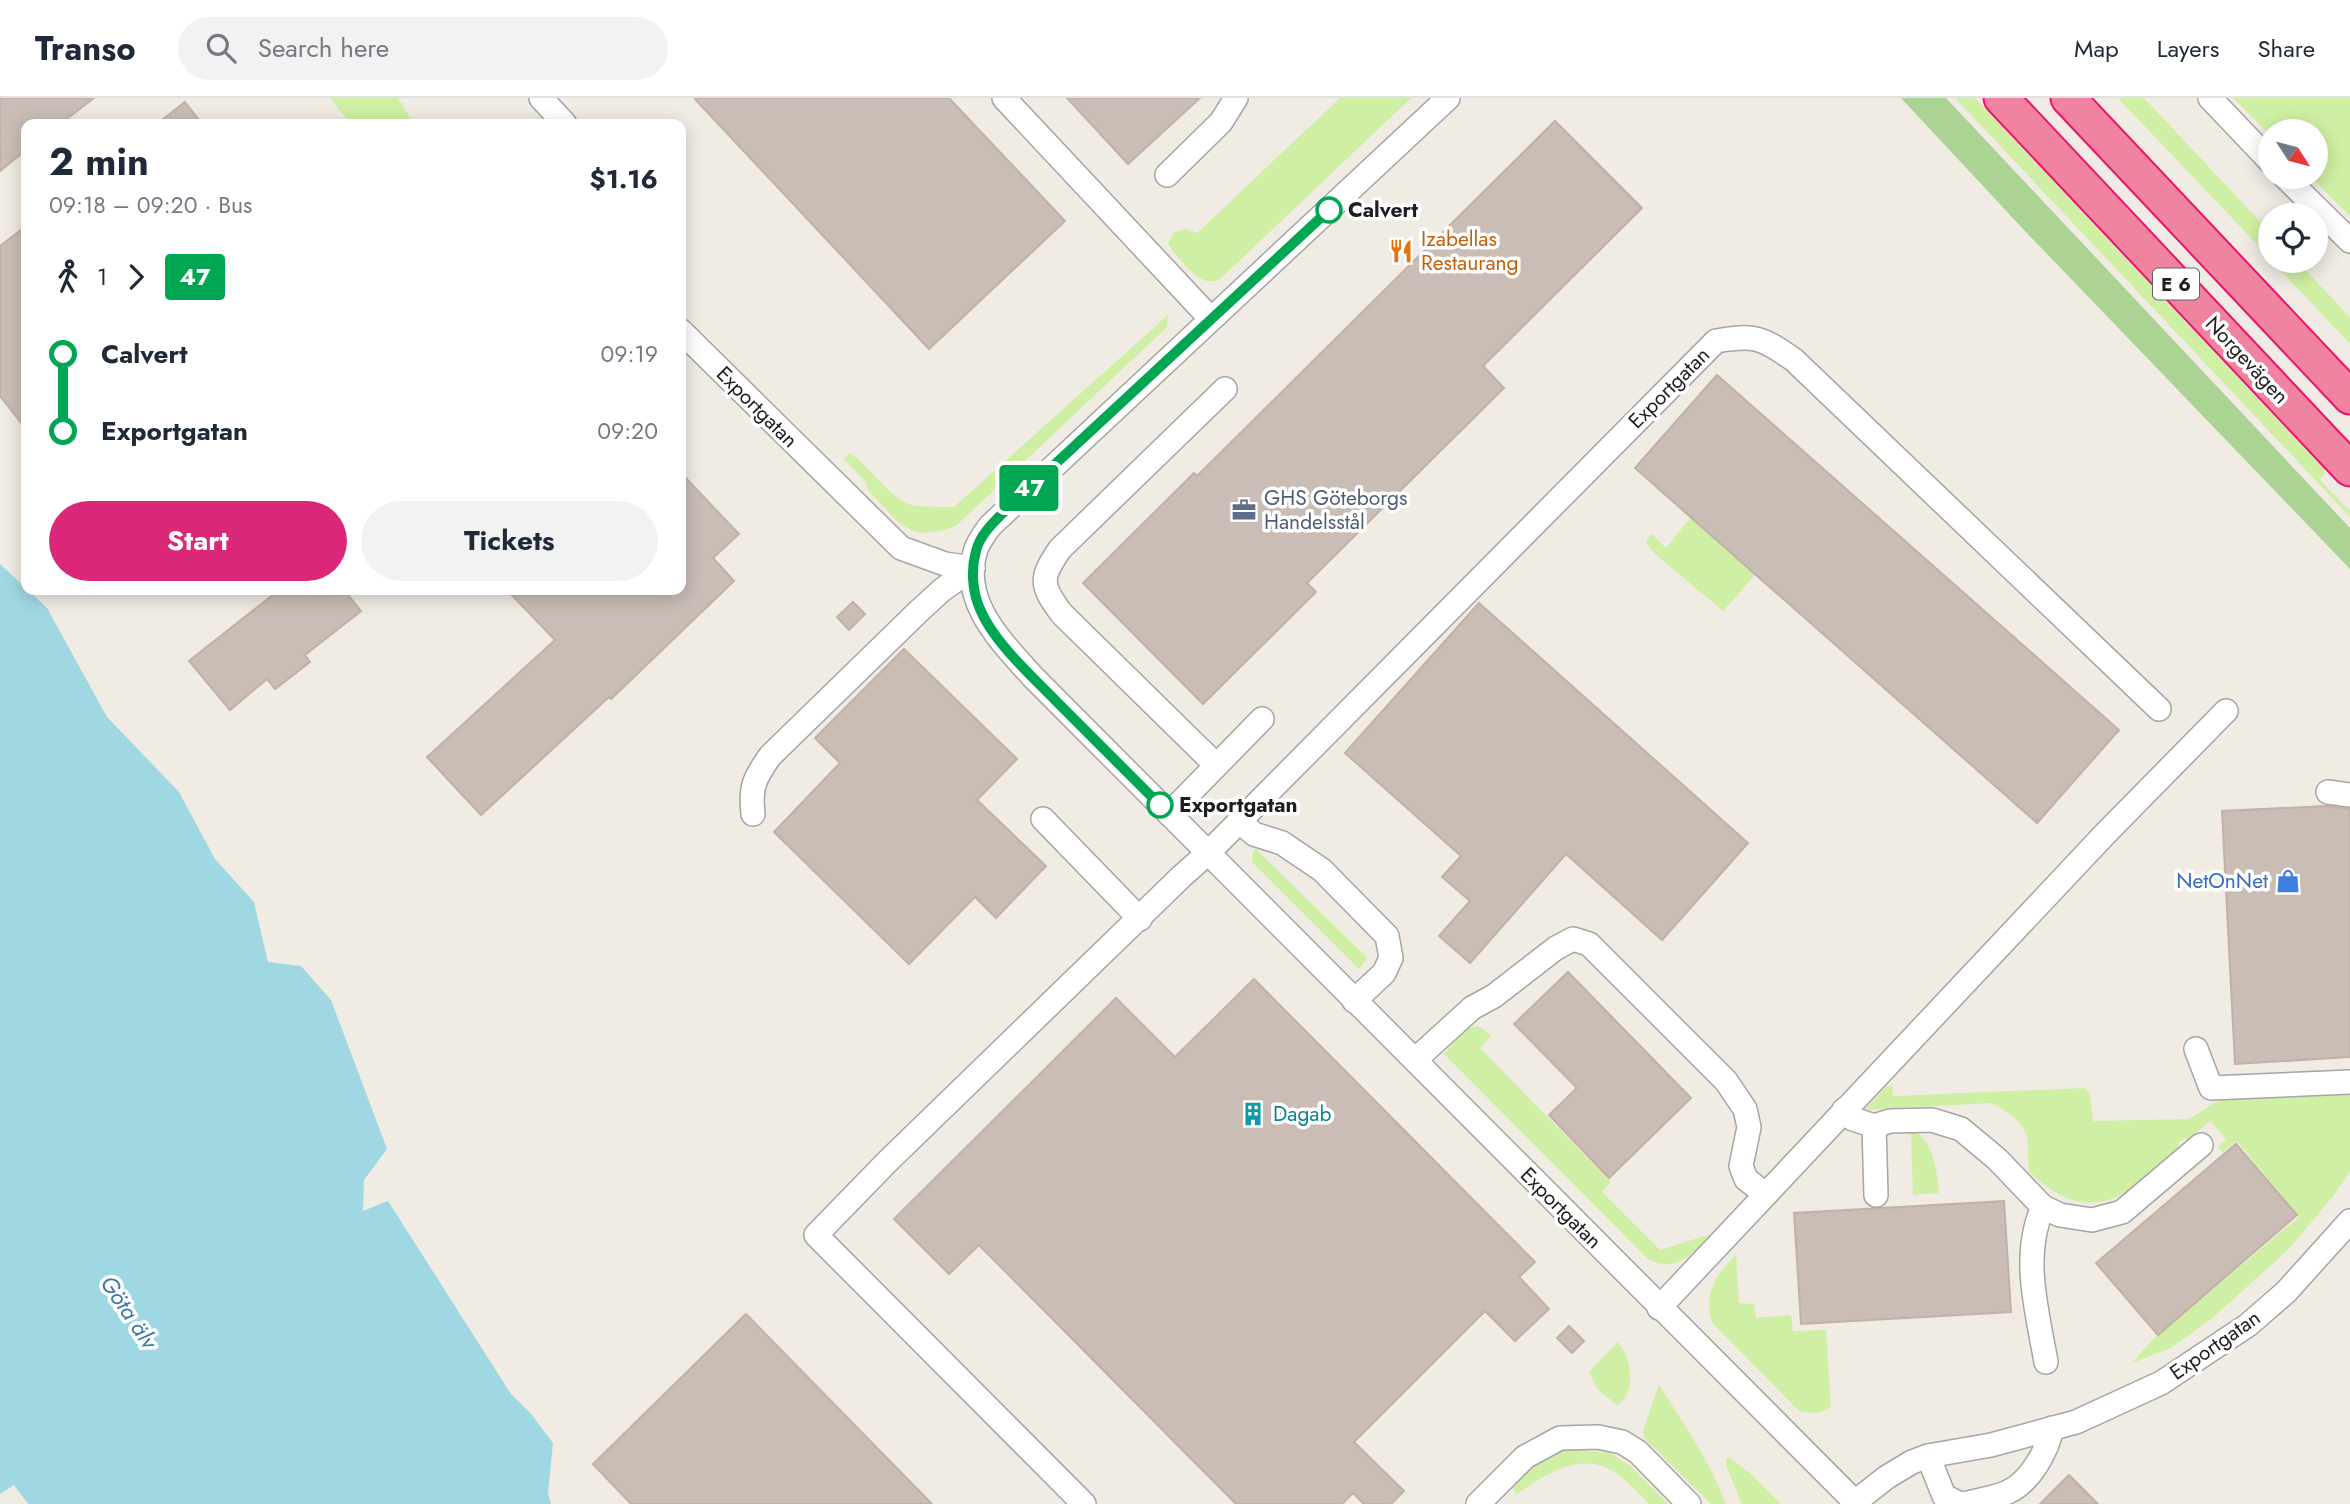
<!DOCTYPE html>
<html lang="en">
<head>
<meta charset="utf-8">
<style>
  :root { --surface:#fff; --page:#f2f2f3; --text:#1f2937; --muted:#747a83; --line:#e0e1e3; --accent:#db2777 }
  body { margin:0; font-family:Jost,sans-serif; background:var(--page); color:var(--text); height:100vh; display:flex; flex-direction:column; font-size:26px; white-space:nowrap }
  * { box-sizing:border-box; margin:0 }
  p { font-size:23px; color:var(--muted) }
  .icon { flex:none; width:38px; height:38px; fill:none; stroke:currentColor; stroke-width:2; stroke-linecap:round; stroke-linejoin:round }
  .map { position:relative; flex:1; overflow:hidden }
  .sheet { position:absolute; left:21px; top:21px; width:665px; height:476px; display:flex; flex-direction:column; background:var(--surface); border-radius:14px; box-shadow:0 4px 18px #0003 }
  .sheet>* { flex:none }
  .badge { padding:0 14px; border-radius:5px; font-size:24px; line-height:46px }
  .needle { width:46px; rotate:126deg }
  .controls { position:absolute; left:2258px; top:21px; display:grid; gap:14px }
  .controls a { display:grid; place-items:center; width:70px; height:70px; border-radius:50%; background:var(--surface); box-shadow:0 4px 18px #0003; font-size:35px }
  .map>.badge { position:absolute; translate:-50% -50%; box-shadow:0 0 0 4px #fff }
  .legs { display:flex; align-items:center; gap:10px; height:77px; padding:0 28px; font-size:23px }
  .legs p { margin-inline-start:auto }
  .overview { display:flex; align-items:center; justify-content:space-between; height:119px; padding:0 28px }
  h1 { font-size:38px; font-weight:700; line-height:52px }
  .cta { display:flex; gap:14px; margin-top:auto; padding:14px 28px }
  .cta a { flex:1; height:80px; border-radius:42px; background:var(--accent); color:#fff; font-size:28px; font-weight:700; line-height:80px; text-align:center }
  .cta a+a { background:var(--page); color:var(--text) }
  ul { padding:0 28px; list-style:none }
  li { display:flex; align-items:center; gap:24px; height:77px; font-size:26px }
  li i { display:grid; place-items:center; width:10px; height:100%; margin:0 9px; background:currentColor }
  li i::after { content:''; width:18px; height:18px; margin:-9px; border:5px solid; border-radius:50%; background:var(--surface) }
  li p { margin-inline-start:auto }
  li:first-child i { background:linear-gradient(#0000 50%,currentColor 0) }
  li:last-child i { background:linear-gradient(currentColor 50%,#0000 0) }
  header { display:flex; align-items:center; gap:42px; box-sizing:border-box; height:98px; padding:0 35px; background:var(--surface); border-bottom:2px solid var(--line) }
  header strong { font-size:33px }
  nav { display:flex; gap:38px; margin-inline-start:auto; font-size:24px }
  .search { width:490px; height:63px; background:var(--page); display:flex; align-items:center; gap:18px; box-sizing:border-box; padding:0 24px; border-radius:38px; color:var(--muted); font-size:26px }
  .map>svg:first-child { display:block }
  .grass { fill:#cff0a4 }
  .forest { fill:#abd494 }
  .water { fill:#9fd8e3 }
  .building { fill:#c9bdb6; stroke:#c4b0a4; stroke-width:2 }
  .lines { fill:none; stroke-linecap:round; stroke-linejoin:round }
  .minor-casing { stroke:#a5a5a5; stroke-width:26 }
  .highway-casing { stroke:#ed126c; stroke-width:37 }
  .minor { stroke:#fff; stroke-width:23 }
  .highway { stroke:#f0839f; stroke-width:33 }
  .line-1-casing { stroke:#fff; stroke-width:16 }
  .line-1 { stroke:#00a651; stroke-width:10 }
  .stop-1-dot { fill:#fff; stroke:#00a651; stroke-width:3.5 }
  .labels { text-anchor:middle; stroke-width:7; stroke-linejoin:round; paint-order:stroke }
  .shield { fill:#fff; stroke:#626262; stroke-width:2 }
  .shield-label { font-size:19px; font-weight:bold; fill:#1e1e1e }
  .stop-label { font-size:21px; font-weight:bold; fill:#1e1e1e; stroke:#fff; text-anchor:start }
  .food-label { font-size:21px; fill:#c56008; stroke:#fff; text-anchor:start }
  .street-label { font-size:21px; fill:#1e1e1e; stroke:#fff }
  .service-label { font-size:21px; fill:#4e5e75; stroke:#fff; text-anchor:start }
  .shop-label { font-size:21px; fill:#366cbe; stroke:#fff; text-anchor:end }
  .culture-label { font-size:21px; fill:#0d838f; stroke:#fff; text-anchor:start }
  .water-label { font-size:23px; font-style:italic; fill:#3c79a7; stroke:#fff }
</style>
</head>
<body>
<header>
<strong>Transo</strong>
<div class="search"><svg class="icon" aria-label="search" viewBox="0 0 24 24"><circle cx="10" cy="10" r="6"/><path d="M15 15l6 6"/></svg>Search here</div>
<nav><a>Map</a><a>Layers</a><a>Share</a></nav>
</header>
<div class="map">
<svg width="2350" height="1406" viewBox="0 0 2350 1406">
  <rect width="100%" height="100%" fill="#f0ebe3"/>
  <!-- grass -->
  <g class="grass">
    <path d="M330 0H398L414 26H351Z"/>
    <path d="M1340 0H1411L1219 182C1215 183 1210 184 1207 183 1195 181 1173 155 1168 145L1174 134 1187 131 1197 135Z"/>
    <path d="M1955 0H1975L2326 373 2320 382 2350 413V419Z"/>
    <path d="M2118 0H2144L2270 134V160Z"/>
    <path d="M2233 0H2350V118L2311 79H2315V33H2270V37Z"/>
    <path d="M2272 163H2297L2350 219V246Z"/>
    <path d="M1168 217 1167 229 956 428C907 446 900 425 868 392L866 384 844 361 850 355C868 367 891 400 909 406 919 410 942 408 954 409Z"/>
    <path d="M1691 419 1756 476 1723 513 1654 455 1646 444 1650 437H1653L1666 450Z"/>
    <path d="M1256 751 1367 860 1359 871 1252 764 1253 753Z"/>
    <path d="M1475 928 1482 930 1491 938 1480 950 1611 1084 1602 1094 1660 1152 1711 1136C1695 1155 1675 1176 1648 1161L1444 956 1463 933Z"/>
    <path d="M1887 988H1892L1893 998 2084 990 2090 996 2093 1023 2189 1021 2224 999 2350 989V1073L2334 1097 2288 1152 2211 1221 2171 1250 2132 1265 2151 1243 2299 1119 2237 1043 2223 1054 2218 1049 2226 1041 2210 1023 2187 1042 2185 1040 2178 1045 2179 1049C2165 1060 2133 1092 2119 1098 2085 1114 2054 1099 2030 1074 2027 1065 2028 1055 2028 1046 2028 1026 2007 1013 1991 1005L1864 1012Z"/>
    <path d="M1913 1032C1934 1043 1937 1074 1939 1095L1913 1097 1911 1037 1907 1036V1033Z"/>
    <path d="M1736 1157 1739 1205 1754 1206 1756 1220 1791 1217 1793 1233 1826 1232 1831 1309 1819 1315 1800 1314 1713 1226C1702 1199 1716 1175 1736 1157Z"/>
    <path d="M1618 1244C1631 1258 1637 1297 1617 1307L1598 1292 1589 1274Z"/>
    <path d="M1659 1287C1684 1326 1709 1362 1726 1406H1711L1644 1340 1643 1332Z"/>
    <path d="M1580 1352 1611 1355 1630 1368 1668 1406H1649C1637 1394 1623 1377 1607 1370 1575 1356 1542 1378 1516 1397L1513 1390C1521 1375 1541 1359 1557 1353 1563 1351 1573 1352 1580 1352Z"/>
    <path d="M1729 1359 1750 1375 1781 1406H1742L1726 1367V1361Z"/>
  </g>
  <!-- forest -->
  <path class="forest" d="M1901 0H1946L2350 430V471L2024 132Z"/>
  <!-- water -->
  <path class="water" d="M0 466 47 510 107 619 179 694 215 761 254 804 268 864 301 868 331 902 387 1051 364 1082 363 1113 388 1103 511 1296 532 1317 553 1345 548 1395 551 1406H28L14 1387 0 1396Z"/>
  <!-- building -->
  <g class="building">
    <path d="M0 0H94L60 26H26V52L0 73Z"/>
    <path d="M694 0H949L1065 123 929 251Z"/>
    <path d="M1067 0H1200L1128 66Z"/>
    <path d="M185 4 202 26H157Z"/>
    <path d="M1555 23 1642 110 1483 268 1504 290 1307 485 1316 494 1203 606 1083 485 1194 375 1197 378Z"/>
    <path d="M26 128V331L0 298V148Z"/>
    <path d="M1717 277 2119 632 2037 725 1635 370Z"/>
    <path d="M681 375 739 436 713 460 734 483 611 601 609 599 481 717 427 659 555 542 507 492H681Z"/>
    <path d="M279 492H344L361 513 305 557 310 564 275 591 267 581 230 612 189 563Z"/>
    <path d="M853 504 865 516 849 532 837 519Z"/>
    <path d="M1479 505 1748 745 1662 842 1566 756 1470 865 1439 838 1470 803 1442 779 1461 758 1345 655Z"/>
    <path d="M904 551 1017 661 977 702 1046 768 996 820 975 799 909 866 774 734 840 665 815 640Z"/>
    <path d="M2326 708 2350 711V959L2235 966 2222 713Z"/>
    <path d="M1568 874 1691 1000 1609 1080 1549 1017 1577 990 1514 926Z"/>
    <path d="M1254 881 1535 1164 1519 1179 1549 1211 1515 1243 1485 1213 1354 1344 1404 1393 1391 1406H1364L1353 1395 1342 1406H1236L979 1147 949 1176 894 1121 1116 900 1175 959Z"/>
    <path d="M2236 1046 2297 1117 2158 1237 2096 1165Z"/>
    <path d="M2004 1103 2011 1214 1801 1226 1794 1115Z"/>
    <path d="M746 1216 932 1406H631L593 1366Z"/>
    <path d="M1569 1228 1584 1243 1572 1255 1557 1240Z"/>
    <path d="M2069 1377 2098 1406H2040Z"/>
  </g>
  <g class="lines">
    <!-- minor casing -->
    <g class="minor-casing">
      <g id="minor">
        <path d="M541 0 565 26"/>
        <path d="M1004 0 1211 221"/>
        <path d="M1448 0 990 428C985 435 979 443 976 451 959 503 1001 543 1032 578L1857 1406"/>
        <path d="M2210 0 2270 63"/>
        <path d="M1167 77 1221 24 1236 0"/>
        <path d="M2285 79 2350 143"/>
        <path d="M681 233 901 450 945 466 973 470"/>
        <path d="M1216 667 1062 516C1040 487 1040 480 1060 451L1225 291"/>
        <path d="M2328 694 2350 697"/>
        <path d="M753 716C750 689 754 681 770 658L919 513 942 492 973 470"/>
        <path d="M1169 716 1262 621"/>
        <path d="M1043 721 1140 821"/>
        <path d="M1239 723 1254 736 1282 745 1322 772 1387 838 1391 860 1384 875 1354 903"/>
        <path d="M2196 951 2211 990 2350 984"/>
        <path d="M1415 962 1472 910 1494 898 1556 850 1573 841 1589 846 1726 983 1745 1011 1749 1029 1741 1068 1746 1081 1765 1096"/>
        <path d="M1844 1012 1853 1021 1874 1028 1890 1023 1932 1022 1961 1031 1997 1061 2043 1109C2021 1158 2037 1212 2046 1264"/>
        <path d="M1874 1028 1876 1097"/>
        <path d="M2043 1109 2060 1117 2092 1122 2122 1114 2201 1047"/>
        <path d="M1659 1210 2106 735 2226 613"/>
        <path d="M1928 1358 1944 1398 1960 1406"/>
        <path d="M1855 1404 1887 1379 1912 1364 1928 1358 1991 1347 2076 1324 2161 1285 2248 1227 2286 1194 2350 1123"/>
        <path d="M1084 1406 816 1137 887 1064 1182 778 1208 755 1716 243C1756 236 1762 240 1794 262L2159 611"/>
        <path d="M1478 1406 1525 1359 1560 1340 1598 1339 1622 1344 1638 1354 1689 1406"/>
        <path d="M1964 1406C1978 1402 1995 1400 2008 1394 2031 1383 2047 1353 2052 1330"/>
      </g>
    </g>
    <!-- highway casing -->
    <g class="highway-casing">
      <g id="highway">
        <path d="M2001 0 2350 371"/>
        <path d="M2068 0 2350 299"/>
      </g>
    </g>
    <!-- minor -->
    <use href="#minor" class="minor"/>
    <!-- highway -->
    <use href="#highway" class="highway"/>
  </g>
  <g class="lines">
    <!-- line-1 casing -->
    <g class="line-1-casing">
      <path id="line-1" d="M1160 707C1126 673 1092 639 1058 605 1032 578 994 545 980 511 972 493 971 471 976 453 980 435 998 420 1011 407L1329 112"/>
    </g>
    <!-- line-1 -->
    <use href="#line-1" class="line-1"/>
  </g>
  <!-- icons -->
  <defs>
    <g id="restaurant-bare" transform="scale(1.89)"><path d="M-5-6h1v4h1v-4h1v4h1v-4h1v5L-1.5 .5V6h-2V.5L-5-1ZM5-6V6H3V1.5H1.5Q1.5-4 5-6Z" fill="#e8710a" stroke="#fff" stroke-width="2.5" paint-order="stroke"/></g>
    <g id="office-bare" transform="scale(1.89)"><path d="M-6-3h4V-5.5h4V-3h4V5H-6ZM-1-4.5V-3h2v-1.5ZM-6 0V1H6V0Z" fill="#5c6f8a" stroke="#fff" stroke-width="2.5" paint-order="stroke"/></g>
    <g id="shop-bare" transform="scale(1.89)"><path d="M-5-2.5h2.3a2.7 3.5 0 0 1 5.4 0H5L5.5 6h-11ZM-1.5-2.5h3a1.5 2.3 0 0 0-3 0Z" fill="#3f7fe0" stroke="#fff" stroke-width="2.5" paint-order="stroke"/></g>
    <g id="building-bare" transform="scale(1.89)"><path d="M-4-6H4V6H1V3H-1V6H-4ZM-2.5-4.3h1.7v1.8h-1.7ZM.8-4.3h1.7v1.8H.8ZM-2.5-1h1.7V.8h-1.7ZM.8-1h1.7V.8H.8Z" fill="#0f9aa8" stroke="#fff" stroke-width="2.5" paint-order="stroke"/></g>
  </defs>
  <g fill-rule="evenodd">
    <use href="#restaurant-bare" x="1401" y="153"/>
    <use href="#office-bare" x="1244" y="412"/>
    <use href="#shop-bare" x="2288" y="783"/>
    <use href="#building-bare" x="1253" y="1016"/>
  </g>
  <!-- markers -->
  <g class="stop-1-dot">
    <circle cx="1329" cy="112" r="12"/>
    <circle cx="1160" cy="707" r="12"/>
  </g>
  <g class="labels">
    <!-- shield labels -->
    <rect class="shield" x="2153" y="170.5" width="46" height="31" rx="5"/>
    <g class="shield-label">
      <text x="2176" y="193">E 6</text>
    </g>
    <!-- stop labels -->
    <g class="stop-label">
      <text x="1348" y="119">Calvert</text>
      <text x="1179" y="714">Exportgatan</text>
    </g>
    <!-- food labels -->
    <g class="food-label">
      <text x="1421" y="148">Izabellas<tspan x="1421" dy="24">Restaurang</tspan></text>
    </g>
    <!-- street labels -->
    <g class="street-label">
      <text transform="translate(2247 262) rotate(47)" y="7">Norgevägen</text>
      <text transform="translate(1669 290) rotate(-45)" y="7">Exportgatan</text>
      <text transform="translate(757 309) rotate(45)" y="7">Exportgatan</text>
      <text transform="translate(1561 1110) rotate(45)" y="7">Exportgatan</text>
      <text transform="translate(2215 1247) rotate(-35)" y="7">Exportgatan</text>
    </g>
    <!-- service labels -->
    <g class="service-label">
      <text x="1264" y="407">GHS Göteborgs<tspan x="1264" dy="24">Handelsstål</tspan></text>
    </g>
    <!-- shop labels -->
    <g class="shop-label">
      <text x="2268" y="790">NetOnNet</text>
    </g>
    <!-- culture labels -->
    <g class="culture-label">
      <text x="1273" y="1023">Dagab</text>
    </g>
    <!-- water labels -->
    <g class="water-label">
      <text transform="translate(129 1214) rotate(56)" y="8">Göta älv</text>
    </g>
  </g>
</svg>
<div class="controls">
<a><svg class="needle" viewBox="-14 -14 28 28"><path d="M0-13l5 13h-10z" fill="#e53935"/><path d="M0 13l5-13h-10z" fill="#747a83"/></svg></a>
<a><svg class="icon" aria-label="locate" viewBox="0 0 24 24"><circle cx="12" cy="12" r="6"/><path d="M12 2v4M12 18v4M2 12h4M18 12h4"/></svg></a>
</div>
<b class="badge" style="left:1029px;top:390px;background:#00a651;color:#fff">47</b>
<section class="sheet">
<div class="overview"><div><h1>2 min</h1><p>09:18 – 09:20 · Bus</p></div><b>$1.16</b></div>
<div class="legs"><svg class="icon" aria-label="walk" viewBox="0 0 24 24"><circle cx="13" cy="4" r="2"/><path d="M13 8l-2 6 4 7M11 14l-3 7M7 12l3-4h3l4 4"/></svg>1<svg class="icon" aria-label="forward" viewBox="0 0 24 24"><path d="M9 5l7 7-7 7"/></svg><b class="badge" style="background:#00a651;color:#fff">47</b></div>
<ul>
<li><i style="color:#00a651"></i><b>Calvert</b><p>09:19</p></li>
<li><i style="color:#00a651"></i><b>Exportgatan</b><p>09:20</p></li>
</ul>
<div class="cta"><a>Start</a><a>Tickets</a></div>
</section>
</div>
</body>
</html>
